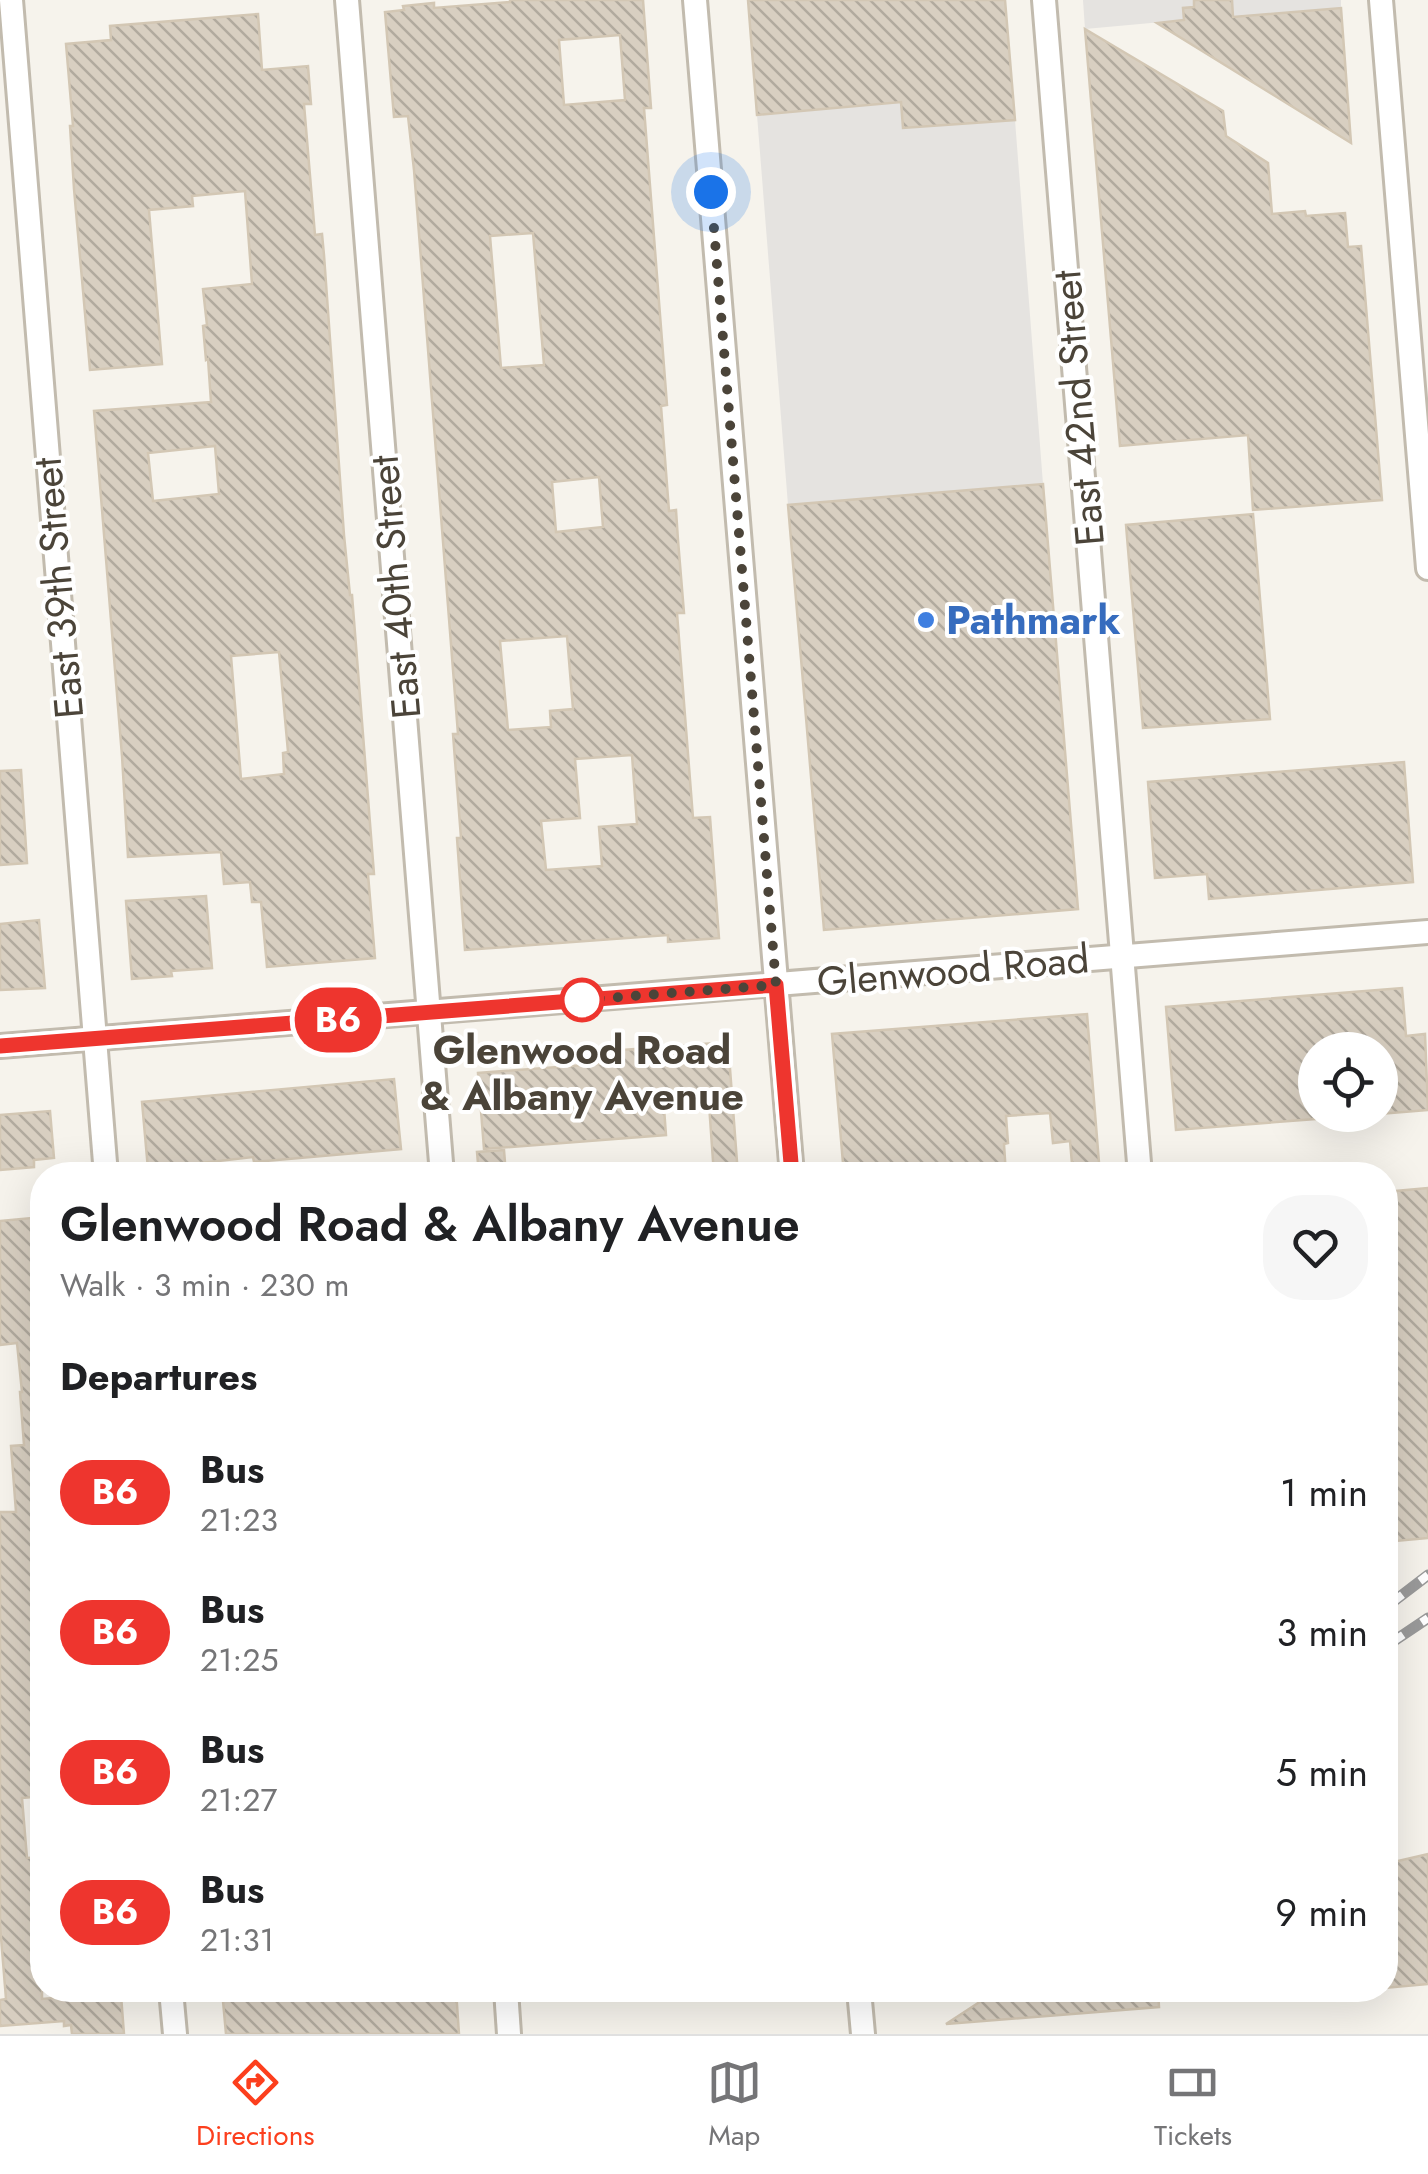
<!DOCTYPE html>
<html lang="en">
<head>
<meta charset="utf-8">
<style>
  :root { --surface:#fff; --page:#f6f6f6; --text:#202124; --muted:#757577; --line:#e0e0e0; --accent:#fc3f1d }
  body { margin:0; font-family:Jost,sans-serif; background:var(--page); color:var(--text); height:100vh; display:flex; flex-direction:column; font-size:38px; white-space:nowrap }
  * { box-sizing:border-box; margin:0 }
  p { font-size:32px; color:var(--muted) }
  .icon { flex:none; width:55px; height:55px; fill:none; stroke:currentColor; stroke-width:2; stroke-linecap:round; stroke-linejoin:round }
  .map { position:relative; flex:1; overflow:hidden }
  .details { position:absolute; left:30px; top:1162px; width:1368px; height:840px; display:flex; flex-direction:column; background:var(--surface); border-radius:40px; box-shadow:0 10px 40px #0002 }
  .details>* { flex:none }
  .badge { padding:0 20px; border-radius:32px; font-size:35px; line-height:65px }
  .fabs { position:absolute; left:1298px; top:1032px; display:grid; gap:20px }
  .fabs a { display:grid; place-items:center; width:100px; height:100px; border-radius:50%; background:var(--surface); box-shadow:0 10px 40px #0002; font-size:50px }
  .you { position:absolute; width:50px; height:50px; margin:-25px; border:8px solid #fff; border-radius:50%; background:#1a73e8; box-shadow:0 0 0 15px #1a73e833 }
  .map>.badge { position:absolute; translate:-50% -50%; box-shadow:0 0 0 5px #fff }
  h2 { padding:0 30px; font-size:38px; line-height:90px }
  .round { display:grid; place-items:center; flex:none; width:105px; height:105px; border-radius:40px; background:var(--page) }
  .head { display:flex; align-items:center; justify-content:space-between; height:170px; padding:0 30px }
  h1 { font-size:48px; font-weight:600; line-height:75px }
  ul { padding:0; list-style:none }
  li { display:flex; align-items:center; gap:30px; height:140px; padding:0 30px }
  li div { flex:1 }
  li b { display:block; font-size:38px }
  li em { font-style:normal }
  li .badge { min-width:110px; font-weight:700; text-align:center }
  .tabs { display:flex; justify-content:space-around; align-items:center; height:140px; border-top:2px solid var(--line); background:var(--surface); font-size:28px; color:var(--muted) }
  .tabs a { display:grid; justify-items:center; gap:5px }
  .tabs .selected { color:var(--accent) }
  .map>svg:first-child { display:block }
  .parking { fill:#e5e3e0 }
  .building { fill:url(#building-back-hatch); stroke:#d3c7b4; stroke-width:2.5; fill-rule:evenodd }
  .lines { fill:none; stroke-linecap:round; stroke-linejoin:round }
  .minor-casing { stroke:#c2bbae; stroke-width:28 }
  .minor { stroke:#fff; stroke-width:22 }
  .rail-casing { stroke:#9a9a9a; stroke-width:11 }
  .rail { stroke:#fff; stroke-width:8; stroke-dasharray:22; stroke-linecap:butt }
  .line-casing { stroke:#fff; stroke-width:22 }
  .line { stroke:#ee352e; stroke-width:15 }
  .walk { stroke:#4b4439; stroke-width:10; stroke-dasharray:0 18 }
  .shop-dot { fill:#3f7fe0; stroke:#fff; stroke-width:4 }
  .stop-dot { fill:#fff; stroke:#ee352e; stroke-width:5 }
  .labels { text-anchor:middle; stroke-width:8; stroke-linejoin:round; paint-order:stroke }
  .street-label { font-size:40px; fill:#4b4439; stroke:#fff }
  .shop-label { font-size:40px; font-weight:bold; fill:#366cbe; stroke:#fff; text-anchor:start }
  .stop-label { font-size:40px; font-weight:bold; fill:#4b4439; stroke:#fff }
</style>
</head>
<body>
<div class="map">
<svg width="1428" height="2034" viewBox="0 0 1428 2034">
  <defs>
    <pattern id="building-back-hatch" width="6" height="6" patternUnits="userSpaceOnUse" patternTransform="scale(2.5)"><rect width="6" height="6" fill="#d8cfc1"/><path d="M-1 5l2 2M0 0l6 6M5-1l2 2" fill="none" stroke="#b1aa9e"/></pattern>
  </defs>
  <rect width="100%" height="100%" fill="#f6f3ec"/>
  <!-- parking -->
  <g class="parking">
    <path d="M1083 0H1193L1194 7 1183 8 1184 20 1085 29Z"/>
    <path d="M1232 0H1341V8L1233 17Z"/>
    <path d="M901 102 904 128 1015 120 1043 484 788 505 757 115Z"/>
  </g>
  <!-- building -->
  <g class="building">
    <path d="M510 0H643L651 108H644L667 405 661 406 669 511 676 510 678 540 684 613H677L693 818 710 817 719 938 668 942V935L465 950 457 838H461L453 734H458L414 170 408 116 394 117 385 12 404 10 403 6 434 3V8L510 2ZM620 35 625 100 564 105 559 40ZM533 233 544 365 501 368 490 236ZM599 477 603 527 556 532 552 482ZM567 636 573 709 550 711 551 727 508 730 500 641ZM632 755 637 824 599 827 602 866 546 870 541 821 580 818 575 759Z"/>
    <path d="M748 0H1005L1015 120 903 128 901 102 757 115Z"/>
    <path d="M1194 0H1232L1233 17 1341 8 1351 143 1157 23 1184 20 1183 8 1194 7Z"/>
    <path d="M258 14 262 70 308 66 311 104H304L315 235 322 234 324 255 344 535 350 595H352L374 874H368L375 958 267 967 261 902H252L250 882 224 884 221 852 128 857 122 756 94 411 211 402 208 359 206 360 203 326 207 325 203 289 252 284 245 191 192 196 193 206 149 210 162 364 90 370 74 189 70 126H73L66 44 111 40 110 26ZM215 446 219 494 153 501 148 453ZM279 652 288 752 283 753 284 774 241 779 231 656Z"/>
    <path d="M1085 29 1223 111 1226 136 1268 163 1272 214 1305 211 1306 216 1345 213 1348 247 1361 246 1382 500 1253 510 1248 435 1120 446Z"/>
    <path d="M1043 484 1078 909 824 930 788 505Z"/>
    <path d="M1253 514 1270 719 1143 728 1126 525Z"/>
    <path d="M1404 762 1413 882 1209 899 1207 874 1155 878 1148 782Z"/>
    <path d="M21 770 27 863 0 865V771Z"/>
    <path d="M206 896 212 968 171 971 172 976 132 979 126 901Z"/>
    <path d="M39 920 45 988 0 990V924Z"/>
    <path d="M1402 988 1406 1036 1425 1034 1428 1110 1380 1114V1050H1315V1119L1176 1130 1166 1007Z"/>
    <path d="M1087 1014 1100 1175H1073L1070 1141 1053 1143 1050 1113 1006 1116 1008 1143 1004 1144 1006 1175H946V1167L844 1175 832 1034Z"/>
    <path d="M728 1042 738 1175H714L709 1104 664 1108 666 1135 484 1149 478 1073 624 1062 623 1050Z"/>
    <path d="M394 1079 401 1149 254 1162 253 1157 148 1169 142 1102Z"/>
    <path d="M50 1111 54 1158 34 1160V1167L0 1170V1115Z"/>
    <path d="M504 1150 506 1175H479L477 1152Z"/>
    <path d="M1428 1188V1538L1385 1542V1192Z"/>
    <path d="M42 1217V1796L22 1798 27 1858 42 1857V1999L110 1993 111 1996 121 1995 124 2034H72L71 2025 64 2026V2021L0 2026V2000L6 1999 0 1925V1512H16L11 1446 24 1445 20 1392H22L17 1343 0 1345V1221Z"/>
    <path d="M1428 1854V1984L1385 1988V1864Z"/>
    <path d="M222 1990H456L459 2034H226Z"/>
    <path d="M998 1990H1158L1159 2007 946 2024Z"/>
  </g>
  <g class="lines">
    <!-- minor casing -->
    <g class="minor-casing">
      <g id="minor">
        <path d="M11 0 106 1175"/>
        <path d="M347 0 442 1175"/>
        <path d="M695 0 792 1175"/>
        <path d="M1044 0 1140 1175"/>
        <path d="M1381 0 1428 568"/>
        <path d="M0 1046 1428 932"/>
        <path d="M171 1990 175 2034"/>
        <path d="M506 1990 509 2034"/>
        <path d="M859 1990 863 2034"/>
      </g>
    </g>
    <!-- minor -->
    <use href="#minor" class="minor"/>
    <!-- rail casing -->
    <g class="rail-casing">
      <g id="rail">
        <path d="M1385 1608 1428 1575"/>
        <path d="M1385 1647 1428 1618"/>
      </g>
    </g>
    <!-- rail -->
    <use href="#rail" class="rail"/>
  </g>
  <g class="lines">
    <!-- line casing -->
    <g class="line-casing">
      <path id="line" d="M0 1046 776 985 792 1175"/>
    </g>
    <!-- line -->
    <use href="#line" class="line"/>
    <!-- walk -->
    <path class="walk" d="M582 1000 776 985 711 192"/>
  </g>
  <!-- markers -->
  <circle class="shop-dot" cx="926" cy="620" r="10"/>
  <circle class="stop-dot" cx="582" cy="1000" r="20"/>
  <g class="labels">
    <!-- street labels -->
    <g class="street-label">
      <text transform="translate(1078 408) rotate(-95)" y="14">East 42nd Street</text>
      <text transform="translate(395 587) rotate(-95)" y="14">East 40th Street</text>
      <text transform="translate(58 588) rotate(-95)" y="14">East 39th Street</text>
      <text transform="translate(953 970) rotate(-5)" y="14">Glenwood Road</text>
    </g>
    <!-- shop labels -->
    <g class="shop-label">
      <text x="946" y="634">Pathmark</text>
    </g>
    <!-- stop labels -->
    <g class="stop-label">
      <text x="582" y="1064">Glenwood Road<tspan x="582" dy="46">&amp; Albany Avenue</tspan></text>
    </g>
  </g>
</svg>
<div class="fabs">
<a><svg class="icon" aria-label="locate" viewBox="0 0 24 24"><circle cx="12" cy="12" r="6"/><path d="M12 2v4M12 18v4M2 12h4M18 12h4"/></svg></a>
</div>
<div class="you" style="left:711px;top:192px"></div>
<b class="badge" style="left:338px;top:1020px;background:#ee352e;color:#fff">B6</b>
<section class="details">
<div class="head"><div><h1>Glenwood Road &amp; Albany Avenue</h1><p>Walk · 3 min · 230 m</p></div><a class="round"><svg class="icon" aria-label="heart" viewBox="0 0 24 24"><path d="M12 20l-8-8c-3-5 5-10 8-4 3-6 11-1 8 4z"/></svg></a></div>
<h2>Departures</h2>
<ul>
<li><span class="badge" style="background:#ee352e;color:#fff">B6</span><div><b>Bus</b><p>21:23</p></div><em>1 min</em></li>
<li><span class="badge" style="background:#ee352e;color:#fff">B6</span><div><b>Bus</b><p>21:25</p></div><em>3 min</em></li>
<li><span class="badge" style="background:#ee352e;color:#fff">B6</span><div><b>Bus</b><p>21:27</p></div><em>5 min</em></li>
<li><span class="badge" style="background:#ee352e;color:#fff">B6</span><div><b>Bus</b><p>21:31</p></div><em>9 min</em></li>
</ul>
</section>
</div>
<nav class="tabs">
<a class="selected"><svg class="icon" aria-label="directions" viewBox="0 0 24 24"><path d="M12 3l9 9-9 9-9-9zM9 14v-3h6M13 9l2 2-2 2"/></svg>Directions</a>
<a><svg class="icon" aria-label="map" viewBox="0 0 24 24"><path d="M3 6l6-2 6 2 6-2v14l-6 2-6-2-6 2zM9 4v14M15 6v14"/></svg>Map</a>
<a><svg class="icon" aria-label="tickets" viewBox="0 0 24 24"><path d="M3 7h18v10H3zM15 7v10"/></svg>Tickets</a>
</nav>
</body>
</html>
